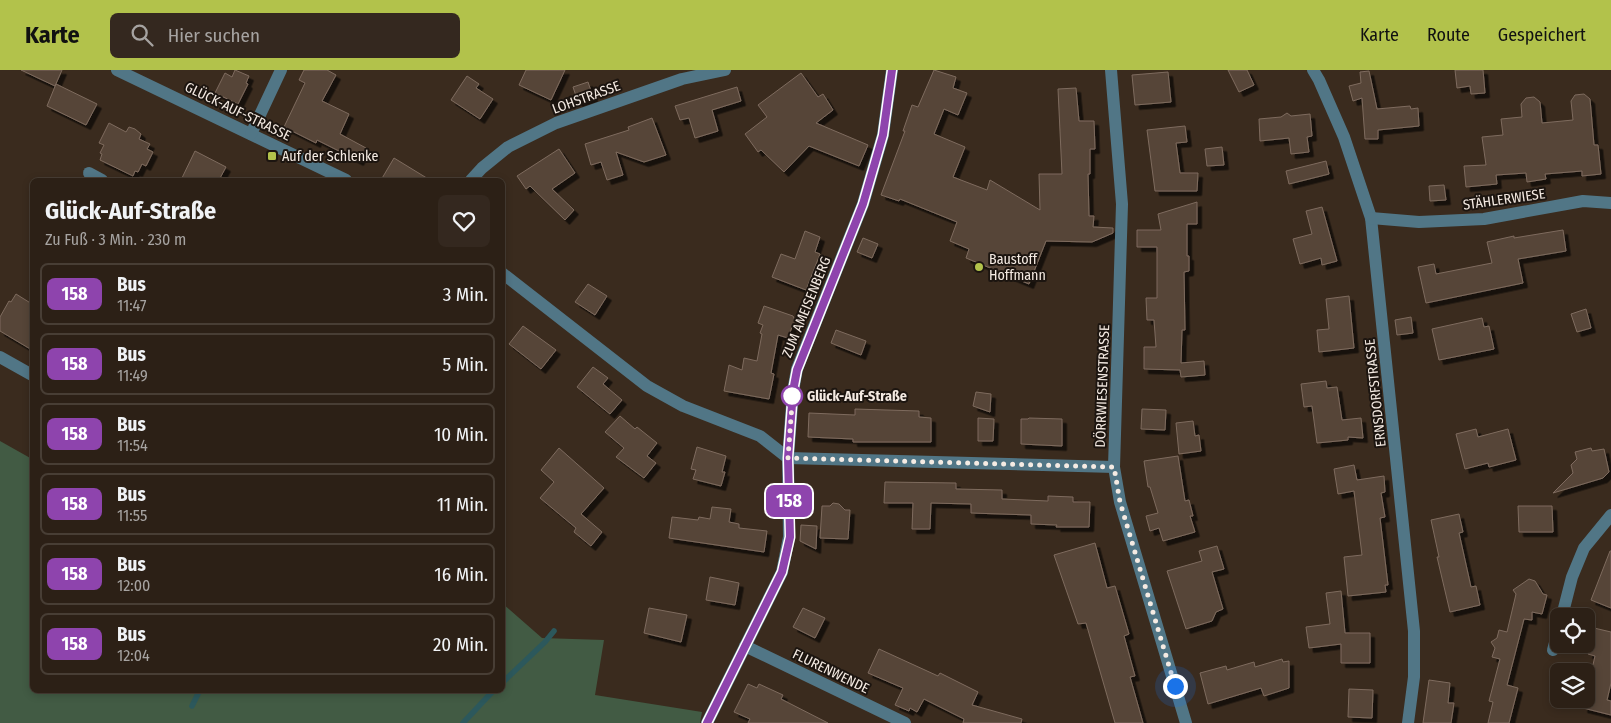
<!DOCTYPE html>
<html lang="de">
<head>
<meta charset="utf-8">
<style>
  :root { --surface:#2c2016; --page:#34281f; --text:#f1f3f6; --muted:#a6a3a1; --line:#483e35; --accent:#b2c24b }
  body { margin:0; font-family:"Fira Sans Condensed",sans-serif; background:var(--page); color:var(--text); height:100vh; display:flex; flex-direction:column; font-size:19px; white-space:nowrap }
  * { box-sizing:border-box; margin:0 }
  p { font-size:16px; color:var(--muted) }
  .icon { flex:none; width:28px; height:28px; fill:none; stroke:currentColor; stroke-width:2; stroke-linecap:round; stroke-linejoin:round }
  .map { position:relative; flex:1; overflow:hidden }
  .details { position:absolute; left:30px; top:108px; width:475px; height:515px; display:flex; flex-direction:column; background:var(--surface); border-radius:8px; box-shadow:0 2px 8px #0003,0 0 0 1px var(--line) }
  .details>* { flex:none }
  .badge { padding:0 10px; border-radius:8px; font-size:18px; line-height:32px }
  .buttons { position:absolute; left:1550px; top:538px; display:grid; gap:10px }
  .buttons a { display:grid; place-items:center; width:45px; height:45px; border-radius:8px; background:var(--surface); box-shadow:0 2px 8px #0003,0 0 0 1px var(--line); font-size:25px }
  .you { position:absolute; width:25px; height:25px; margin:-12px; border:4px solid #fff; border-radius:50%; background:#1a73e8; box-shadow:0 0 0 8px #1a73e833 }
  .map>.badge { position:absolute; translate:-50% -50%; box-shadow:0 0 0 2px #fff }
  .round { display:grid; place-items:center; flex:none; width:52px; height:52px; border-radius:8px; background:var(--page) }
  .head { display:flex; align-items:center; justify-content:space-between; height:85px; padding:0 15px }
  h1 { font-size:24px; font-weight:700; line-height:38px }
  ul { padding:0; list-style:none }
  li { display:flex; align-items:center; gap:15px; height:62px; margin:0 10px 8px; padding:0 5px; border:2px solid var(--line); border-radius:8px }
  li div { flex:1 }
  li b { display:block; font-size:19px }
  li em { font-style:normal }
  li .badge { min-width:55px; font-weight:700; text-align:center }
  header { display:flex; align-items:center; gap:30px; box-sizing:border-box; height:70px; padding:0 25px; background:var(--accent); color:#111 }
  header strong { font-size:24px }
  nav { display:flex; gap:28px; margin-inline-start:auto; font-size:18px }
  .search { width:350px; height:45px; background:var(--page); display:flex; align-items:center; gap:12px; box-sizing:border-box; padding:0 18px; border-radius:8px; color:var(--muted); font-size:19px }
  .map>svg:first-child { display:block }
  .grass { fill:#425b44 }
  .lines { fill:none; stroke-linecap:round; stroke-linejoin:round }
  .stream { stroke:#2c585c; stroke-width:5.5 }
  .building { fill:#564538; stroke:#7e6b5e; filter:url(#shadow) }
  .minor { stroke:#517686; stroke-width:12 }
  .line-casing { stroke:#fff; stroke-width:11 }
  .line { stroke:#8e44ad; stroke-width:8 }
  .walk { stroke:#f5ebe3; stroke-width:5; stroke-dasharray:0 9 }
  .poi-dot { fill:#b2c24b; stroke:#1c1510; stroke-width:2 }
  .stop-dot { fill:#fff; stroke:#8e44ad; stroke-width:2.5 }
  .labels { text-anchor:middle; stroke-width:4; stroke-linejoin:round; paint-order:stroke }
  .street-label { font-size:14px; fill:#f5ebe3; stroke:#1c1510 }
  .poi-label { font-size:14px; fill:#f5ebe3; stroke:#1c1510; text-anchor:start }
  .stop-label { font-size:14px; font-weight:bold; fill:#f5ebe3; stroke:#1c1510; text-anchor:start }
</style>
</head>
<body>
<header>
<strong>Karte</strong>
<div class="search"><svg class="icon" aria-label="search" viewBox="0 0 24 24"><circle cx="10" cy="10" r="6"/><path d="M15 15l6 6"/></svg>Hier suchen</div>
<nav><a>Karte</a><a>Route</a><a>Gespeichert</a></nav>
</header>
<div class="map">
<svg width="1611" height="653" viewBox="0 0 1611 653">
  <defs>
    <filter id="shadow"><feDropShadow dx="4.5" dy="4.5" stdDeviation="0" flood-color="#0009"/></filter>
  </defs>
  <rect width="100%" height="100%" fill="#3a2b1e"/>
  <!-- grass -->
  <path class="grass" d="M0 371 32 389V620H502L503 534 542 568 604 570 595 625 702 642 700 653H0Z"/>
  <g class="lines">
    <!-- stream -->
    <g class="stream">
      <path d="M502 613 545 572 554 561"/>
      <path d="M192 636 200 620"/>
      <path d="M463 653 494 620"/>
    </g>
  </g>
  <!-- building -->
  <g class="building">
    <path d="M21 0H62L55 16Z"/>
    <path d="M235 0 249 6 246 13 248 14 238 34 215 23 225 3 232 7Z"/>
    <path d="M304 0H327L336 5 322 31 349 44 340 64 366 78 359 91 317 70 316 73 284 57 305 13 299 10Z"/>
    <path d="M526 0H565L551 30 519 15Z"/>
    <path d="M934 0 956 7 953 18 967 23 958 45 944 39 934 64 965 77 953 107 987 120 990 110 1040 140 1039 104H1062L1058 19 1076 18 1079 51H1094L1095 79H1090V104H1088L1089 146H1094L1093 157 1113 158V163L1092 172 1046 171 1029 214 966 188 969 179 950 171 957 152 900 129 899 131 881 125 905 61H903L912 35 918 37Z"/>
    <path d="M1228 0H1247L1254 15 1239 22Z"/>
    <path d="M1455 0H1483L1485 23 1471 24 1470 16 1457 18Z"/>
    <path d="M1369 1 1377 39 1410 36 1411 39 1418 38 1419 56 1378 60V69H1365L1362 28 1353 31 1349 16 1361 13 1360 2Z"/>
    <path d="M1168 2 1171 32 1135 35 1132 5Z"/>
    <path d="M801 3 818 27 823 24 833 40 816 53 868 75 859 96 809 76 784 102 761 80 758 82 745 64 767 47 758 35Z"/>
    <path d="M467 6 479 14 476 18 493 29 480 49 451 30Z"/>
    <path d="M588 12 593 27 578 32 573 17Z"/>
    <path d="M56 14 97 34 86 55 47 36Z"/>
    <path d="M737 17 741 31 712 40 718 61 695 68 689 48 680 50 675 36Z"/>
    <path d="M1584 24 1590 29 1594 75H1598L1601 104 1582 106V101L1545 104 1546 109 1527 112 1526 103 1496 105 1497 114 1466 117 1464 96 1486 95 1482 67 1503 65 1501 49 1522 47 1521 34 1526 28 1534 27 1540 32 1542 53 1573 50 1571 31 1575 25Z"/>
    <path d="M1287 43 1291 46 1310 44 1312 66 1307 67 1309 82 1291 84 1289 68 1260 71 1259 49 1281 47Z"/>
    <path d="M652 48 666 85 644 92 616 82 623 105 607 110 601 92 591 95 585 74 629 60 628 57Z"/>
    <path d="M109 53 126 62 129 57 135 59 141 64 139 69 150 74 147 79 153 82 146 96 142 94 138 102 135 101 133 106 100 90 102 84 100 83 104 75 99 73Z"/>
    <path d="M1185 56 1187 72 1176 73 1180 103H1198L1197 121H1155L1147 60Z"/>
    <path d="M1222 77 1224 95 1207 96 1205 79Z"/>
    <path d="M559 79 575 103 552 119 574 140 565 150 530 116 526 119 517 106Z"/>
    <path d="M195 81 226 97 219 110H181Z"/>
    <path d="M394 88 430 110H381Z"/>
    <path d="M1326 91 1329 104 1289 114 1286 101Z"/>
    <path d="M1444 115 1446 130 1430 131 1429 116Z"/>
    <path d="M1197 132V154H1187V186H1189V201L1184 202 1185 260H1182L1181 293 1204 291 1205 305 1181 307 1180 300 1144 299V277H1156L1154 250H1147L1146 228H1157V177H1137V160H1161L1158 144Z"/>
    <path d="M1322 137 1337 191 1322 195 1321 188 1300 194 1293 169 1312 164 1306 141Z"/>
    <path d="M1563 160 1566 181 1518 189 1523 213 1426 233 1418 197 1434 194 1436 204 1492 193 1487 172 1514 166V168Z"/>
    <path d="M805 161 820 167 815 182 820 184 806 220 772 207 781 184 795 189Z"/>
    <path d="M863 168 878 174 872 188 857 182Z"/>
    <path d="M588 214 607 226 595 245 575 232Z"/>
    <path d="M16 224 32 234V280L0 261V247L9 231 11 232Z"/>
    <path d="M1349 226 1354 278 1319 282 1317 260 1329 259 1326 229Z"/>
    <path d="M764 236 793 246 797 254 792 257 788 268 778 265 771 303 774 304 769 329 724 321 729 295 742 300 744 288 757 291 762 264 760 263 763 255 758 253Z"/>
    <path d="M1586 239 1591 258 1577 262 1571 244Z"/>
    <path d="M1411 247 1413 263 1397 265 1395 250Z"/>
    <path d="M1482 248 1484 257 1489 256 1494 279 1439 290 1432 259Z"/>
    <path d="M523 256 556 280 541 299 509 274Z"/>
    <path d="M836 260 866 271 861 285 831 273Z"/>
    <path d="M593 297 608 308 603 314 622 330 610 344 577 317Z"/>
    <path d="M1326 311 1327 318 1337 317 1342 350 1361 348 1363 368 1348 367V370L1317 373 1312 336 1304 337 1301 314Z"/>
    <path d="M976 322 991 324 990 342 973 336Z"/>
    <path d="M855 339 919 341V347L931 348V372H853V369L808 367 809 343 855 345Z"/>
    <path d="M1142 339 1166 340 1165 360 1141 359Z"/>
    <path d="M620 346 635 359 637 357 657 373 647 386 656 393 644 408 616 387 624 378 605 362Z"/>
    <path d="M978 348 994 349 993 371H978Z"/>
    <path d="M1029 348 1062 349V376L1021 374V349H1028Z"/>
    <path d="M1193 351 1195 366 1199 365 1201 381 1179 384 1176 353Z"/>
    <path d="M1476 359 1478 367 1508 359 1516 390 1489 397 1488 393 1465 399 1456 364Z"/>
    <path d="M697 377 726 386 722 402H725L721 416 693 409 696 400 691 399Z"/>
    <path d="M559 378 604 418 581 444 602 462 591 476 574 462 576 458 540 428 554 412 541 400Z"/>
    <path d="M1591 378 1592 381 1604 379 1609 402 1603 408 1553 423 1573 403 1571 395 1577 389 1575 382Z"/>
    <path d="M1178 386 1185 431 1189 430 1193 446H1190L1195 462 1163 471 1159 458 1150 461 1146 446 1158 443 1150 417H1148L1144 391Z"/>
    <path d="M1354 395 1357 410 1384 406 1385 422 1381 423 1385 447 1380 448 1388 515H1385L1386 522 1348 526 1344 487 1362 485 1354 421 1338 424 1334 399Z"/>
    <path d="M885 412 956 413V419L1002 420V429L1048 431V426L1073 427V432H1090L1089 457H1056L1057 455 1031 454V445L971 443V434L931 433 930 459H912L913 433H884Z"/>
    <path d="M833 433 839 434 845 440H850L848 469 820 468 822 436H830Z"/>
    <path d="M1518 436H1552L1553 462H1519Z"/>
    <path d="M712 437 731 439 729 452 739 454V458L767 461 764 482 669 468 672 447 698 450 699 447 710 449Z"/>
    <path d="M1459 444 1463 462 1459 463 1471 517 1476 516 1480 535 1450 542 1437 487H1439L1431 450Z"/>
    <path d="M801 455 817 456 816 479 800 471Z"/>
    <path d="M1095 473 1107 518 1115 516 1129 564 1124 566 1135 606 1130 607 1143 653H1115L1086 553 1078 554 1054 485Z"/>
    <path d="M1217 476 1224 499 1212 502 1223 539 1216 542 1212 551 1186 559 1167 501 1202 491 1199 481Z"/>
    <path d="M1610 481H1611V538L1591 530Z"/>
    <path d="M710 507 739 513 735 535 706 530Z"/>
    <path d="M1529 509 1535 511 1543 524 1547 525 1542 544 1532 542V550L1524 549 1507 615 1518 618 1509 653H1488L1493 632 1489 631 1500 589 1492 587 1495 578 1491 572 1497 568 1499 560 1507 562 1516 524 1513 520Z"/>
    <path d="M1341 521 1345 563H1370V593H1341V574L1309 578 1306 557 1330 554 1326 523Z"/>
    <path d="M649 538 687 545 681 572 644 563Z"/>
    <path d="M803 538 825 548 815 568 793 557Z"/>
    <path d="M1594 558 1611 562V613L1607 630 1611 631V645L1583 638 1595 586 1588 584 1589 579 1586 574 1592 568Z"/>
    <path d="M879 579 938 606 940 603 978 622 972 635 1022 649 1021 653H963L964 649 924 629 917 642 910 638 909 641 895 635 903 618 868 603Z"/>
    <path d="M1282 589 1283 592 1289 591V618L1264 626 1261 618 1208 634 1200 603 1226 596 1227 600 1254 592 1255 597Z"/>
    <path d="M1429 610 1450 613 1448 633H1454L1451 653H1423Z"/>
    <path d="M748 614 757 618 759 614 783 625 781 629 828 653H748L750 649 734 642Z"/>
    <path d="M1349 619 1373 620 1372 648 1348 647Z"/>
  </g>
  <g class="lines">
    <!-- minor -->
    <g class="minor">
      <path d="M117 0 346 110"/>
      <path d="M1111 0 1122 134 1114 397 1120 432 1186 653"/>
      <path d="M1313 0 1319 10 1344 67 1371 148 1414 561V607L1408 653"/>
      <path d="M251 64 281 0"/>
      <path d="M89 103 102 110"/>
      <path d="M471 110 482 98 508 77 556 53 682 9 725 0"/>
      <path d="M1371 148 1419 152 1484 149 1583 131 1611 133"/>
      <path d="M502 203 647 316 683 336 760 366 788 388 1114 397"/>
      <path d="M0 287 32 305"/>
      <path d="M1562 546 1572 507 1584 478 1611 445"/>
      <path d="M745 576 905 653"/>
      <path d="M1553 580 1559 558"/>
      <path d="M707 653 782 502 789 467 788 388 793 321 797 299 863 134 883 65 892 0"/>
    </g>
  </g>
  <g class="lines">
    <!-- line casing -->
    <g class="line-casing">
      <path id="line" d="M707 653 782 502 790 467 788 388 793 321 797 300 863 134 883 65 892 0"/>
    </g>
    <!-- line -->
    <use href="#line" class="line"/>
    <!-- walk -->
    <path class="walk" d="M792 326 793 321 788 388 1114 397 1120 432 1175 616"/>
  </g>
  <!-- markers -->
  <g class="poi-dot">
    <rect x="267" y="81" width="10" height="10" rx="2.5"/>
    <circle cx="979" cy="197" r="5"/>
  </g>
  <circle class="stop-dot" cx="792" cy="326" r="10"/>
  <g class="labels">
    <!-- street labels -->
    <g class="street-label">
      <text transform="translate(586 27) rotate(-20)" y="5">LOHSTRASSE</text>
      <text transform="translate(238 41) rotate(26)" y="5">GLÜCK-AUF-STRASSE</text>
      <text transform="translate(1504 129) rotate(-8)" y="5">STÄHLERWIESE</text>
      <text transform="translate(806 237) rotate(-68)" y="5">ZUM AMEISENBERG</text>
      <text transform="translate(1102 316) rotate(-88)" y="5">DÖRRWIESENSTRASSE</text>
      <text transform="translate(1375 323) rotate(-96)" y="5">ERNSDORFSTRASSE</text>
      <text transform="translate(831 601) rotate(26)" y="5">FLURENWENDE</text>
    </g>
    <!-- poi labels -->
    <g class="poi-label">
      <text x="282" y="91">Auf der Schlenke</text>
      <text x="989" y="194">Baustoff<tspan x="989" dy="16">Hoffmann</tspan></text>
    </g>
    <!-- stop labels -->
    <g class="stop-label">
      <text x="807" y="331">Glück-Auf-Straße</text>
    </g>
  </g>
</svg>
<div class="buttons">
<a><svg class="icon" aria-label="locate" viewBox="0 0 24 24"><circle cx="12" cy="12" r="6"/><path d="M12 2v4M12 18v4M2 12h4M18 12h4"/></svg></a>
<a><svg class="icon" aria-label="layers" viewBox="0 0 24 24"><path d="M12 4l9 5-9 5-9-5zM3 14l9 5 9-5"/></svg></a>
</div>
<div class="you" style="left:1175px;top:616px"></div>
<b class="badge" style="left:789px;top:431px;background:#8e44ad;color:#fff">158</b>
<section class="details">
<div class="head"><div><h1>Glück-Auf-Straße</h1><p>Zu Fuß · 3 Min. · 230 m</p></div><a class="round"><svg class="icon" aria-label="heart" viewBox="0 0 24 24"><path d="M12 20l-8-8c-3-5 5-10 8-4 3-6 11-1 8 4z"/></svg></a></div>
<ul>
<li><span class="badge" style="background:#8e44ad;color:#fff">158</span><div><b>Bus</b><p>11:47</p></div><em>3 Min.</em></li>
<li><span class="badge" style="background:#8e44ad;color:#fff">158</span><div><b>Bus</b><p>11:49</p></div><em>5 Min.</em></li>
<li><span class="badge" style="background:#8e44ad;color:#fff">158</span><div><b>Bus</b><p>11:54</p></div><em>10 Min.</em></li>
<li><span class="badge" style="background:#8e44ad;color:#fff">158</span><div><b>Bus</b><p>11:55</p></div><em>11 Min.</em></li>
<li><span class="badge" style="background:#8e44ad;color:#fff">158</span><div><b>Bus</b><p>12:00</p></div><em>16 Min.</em></li>
<li><span class="badge" style="background:#8e44ad;color:#fff">158</span><div><b>Bus</b><p>12:04</p></div><em>20 Min.</em></li>
</ul>
</section>
</div>
</body>
</html>
